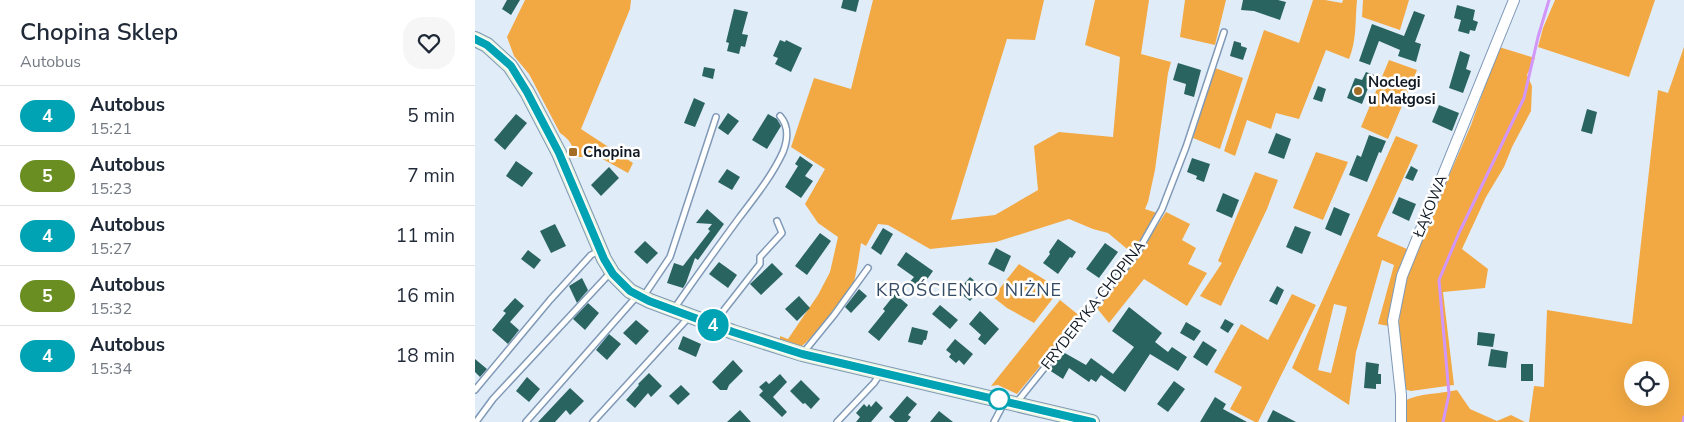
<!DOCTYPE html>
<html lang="pl">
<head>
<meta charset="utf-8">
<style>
  :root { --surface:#fff; --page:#f6f6f7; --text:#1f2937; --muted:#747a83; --line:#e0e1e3 }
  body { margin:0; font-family:"Nunito Sans",sans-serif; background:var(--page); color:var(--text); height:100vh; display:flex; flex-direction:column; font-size:19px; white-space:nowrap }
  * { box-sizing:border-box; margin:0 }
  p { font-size:16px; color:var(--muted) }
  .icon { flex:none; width:28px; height:28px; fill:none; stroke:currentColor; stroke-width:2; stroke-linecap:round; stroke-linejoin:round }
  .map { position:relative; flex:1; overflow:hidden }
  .panel { display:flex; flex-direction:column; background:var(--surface); width:475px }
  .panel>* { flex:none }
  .badge { padding:0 10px; border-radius:16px; font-size:18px; line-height:32px }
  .controls { position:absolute; left:1149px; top:361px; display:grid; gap:10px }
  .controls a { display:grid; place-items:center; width:45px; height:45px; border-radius:50%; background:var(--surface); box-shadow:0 5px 20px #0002; font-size:25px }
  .map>.badge { position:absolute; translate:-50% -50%; box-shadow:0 0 0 2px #fff }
  .round { display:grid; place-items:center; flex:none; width:52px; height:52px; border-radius:20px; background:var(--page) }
  .head { display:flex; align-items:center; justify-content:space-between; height:85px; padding:0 20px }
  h1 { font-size:24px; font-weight:600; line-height:38px }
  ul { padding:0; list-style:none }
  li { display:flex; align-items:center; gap:15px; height:60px; padding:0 20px; border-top:1px solid var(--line) }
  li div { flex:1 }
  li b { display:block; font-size:19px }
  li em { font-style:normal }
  li .badge { min-width:55px; font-weight:700; text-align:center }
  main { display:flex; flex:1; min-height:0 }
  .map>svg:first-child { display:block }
  .green { fill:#f2a943; fill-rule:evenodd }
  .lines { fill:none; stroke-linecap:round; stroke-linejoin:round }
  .stream { stroke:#d296f8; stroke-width:3 }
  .building { fill:#2a6461 }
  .lane-casing { stroke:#7f99b7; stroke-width:8 }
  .street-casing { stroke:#7f99b7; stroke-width:12 }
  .secondary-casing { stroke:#7f99b7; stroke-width:16 }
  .lane { stroke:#fff; stroke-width:5 }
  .street { stroke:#fff; stroke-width:10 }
  .secondary { stroke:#e7f3dd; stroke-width:14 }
  .line-casing { stroke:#fff; stroke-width:11 }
  .line { stroke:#00a3b4; stroke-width:8 }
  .poi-dot { fill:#a36f27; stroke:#fff; stroke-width:2 }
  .stop-dot { fill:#fff; stroke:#00a3b4; stroke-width:2.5 }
  .labels { text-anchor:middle; stroke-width:5; stroke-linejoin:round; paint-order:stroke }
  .poi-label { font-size:15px; font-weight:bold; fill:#101924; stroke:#fff; text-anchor:start }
  .street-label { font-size:15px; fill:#101924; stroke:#fff }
  .quarter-label { font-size:18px; letter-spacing:1px; fill:#344b65; stroke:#fff }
</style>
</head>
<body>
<main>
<section class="panel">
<div class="head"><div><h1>Chopina Sklep</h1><p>Autobus</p></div><a class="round"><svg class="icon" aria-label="heart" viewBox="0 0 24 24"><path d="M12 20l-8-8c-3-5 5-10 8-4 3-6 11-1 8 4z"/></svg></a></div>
<ul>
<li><span class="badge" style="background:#00a3b4;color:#fff">4</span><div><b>Autobus</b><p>15:21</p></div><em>5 min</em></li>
<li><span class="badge" style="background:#6b8e23;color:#fff">5</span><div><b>Autobus</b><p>15:23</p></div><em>7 min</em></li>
<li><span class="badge" style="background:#00a3b4;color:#fff">4</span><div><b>Autobus</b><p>15:27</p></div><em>11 min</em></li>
<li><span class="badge" style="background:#6b8e23;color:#fff">5</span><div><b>Autobus</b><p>15:32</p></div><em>16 min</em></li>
<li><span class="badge" style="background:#00a3b4;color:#fff">4</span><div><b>Autobus</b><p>15:34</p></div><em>18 min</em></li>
</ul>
</section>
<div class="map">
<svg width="1209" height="422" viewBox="0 0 1209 422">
  <rect width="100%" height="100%" fill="#e1ecf9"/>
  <!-- green -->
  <g class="green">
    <path d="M50 0H156L155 9 106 129 158 163 153 173 124 157H100C99 146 94 139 85 133L54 74 39 56 32 37Z"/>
    <path d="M398 0H569L560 40 532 39 476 220 520 215 563 190 559 146 584 132 638 137 645 57 610 45 620 0H674L666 54 696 62 693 73 680 170 673 202 670 209 682 213 657 253 633 233 618 229 594 219 521 242 455 249 413 225 403 224 391 246 386 243C384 256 382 270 379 282 376 294 338 337 327 346L305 339V336L313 339 343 295 355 272 363 237 343 223 330 204 350 169 316 147 339 78 376 89Z"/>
    <path d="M710 0H751L740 45 705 37Z"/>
    <path d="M838 0H850L867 3 868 0H882C880 20 882 40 874 59L851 50 824 119 801 113 796 129 772 120 760 156 749 151 789 30 824 43Z"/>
    <path d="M888 0H934L925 30 887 17Z"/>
    <path d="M1080 0H1180L1154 77 1063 47 1068 28Z"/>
    <path d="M1024 47 1060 58 1052 75 1057 86 1056 111 1037 147 1029 167 1011 197 987 249 1013 269 1010 288 968 292 979 385 936 391 928 389 924 325 926 291 935 266 996 125Z"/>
    <path d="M1209 47V422H1054L1059 386 1069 387 1072 310 1157 324 1183 90 1193 93ZM1158 370H1185V398H1158Z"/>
    <path d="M914 60 942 70 913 139 886 127Z"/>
    <path d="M740 68 768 78 745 149 718 138Z"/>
    <path d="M921 136 943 145 902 236 932 249 921 280 914 326 903 324 919 265 907 260 881 352 874 405 817 368ZM859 304 872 307 856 373 843 370Z"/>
    <path d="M841 152 873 162 848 220 818 208Z"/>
    <path d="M780 172 803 180 792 209 746 306 725 296 747 263 743 261Z"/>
    <path d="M691 212 715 224 707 240 721 248 713 264 732 273 712 306 669 279 634 323 621 307 653 270Z"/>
    <path d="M544 264 585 289 559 323 532 308 518 297Z"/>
    <path d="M817 294 841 305 783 422H780L755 409 767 387 739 372 766 324 793 340Z"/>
    <path d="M585 300 606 317 542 394 523 385 516 386Z"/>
    <path d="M982 390 995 409 1022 421 1036 415 1050 422H929V401C944 393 965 394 982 390Z"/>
  </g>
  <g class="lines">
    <!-- stream -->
    <g class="stream">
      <path d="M968 422 974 394 964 280 984 233 1049 98 1063 37 1074 0"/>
      <path d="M1208 422 1209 417"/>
    </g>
  </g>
  <!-- building -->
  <g class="building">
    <path d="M32 0H45L36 15 27 9Z"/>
    <path d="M368 0H384L381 12 366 8Z"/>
    <path d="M768 0H803L811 2 805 20 779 11 766 10Z"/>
    <path d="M982 5 1000 10 998 20 1003 22 1000 31 995 30 994 34 983 31 986 20 979 18Z"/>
    <path d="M259 9 273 12 267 34 273 35 270 47 266 46 264 54 252 51 254 43 251 42Z"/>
    <path d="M939 11 950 15 940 42 946 44 941 62 923 56 925 50 904 41 895 65 884 61 897 24 929 36Z"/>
    <path d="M305 40 310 42 311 40 327 48 316 72 300 64 303 58 298 56Z"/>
    <path d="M759 41 766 43V46L772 48 768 60 755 56Z"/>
    <path d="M985 51 995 55 991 69 996 71 988 93 974 88Z"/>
    <path d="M703 63 726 70 719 97 709 94 711 84 698 80Z"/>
    <path d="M229 67 240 69 238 79 227 76Z"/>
    <path d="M891 72 902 76 898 85 895 83 887 104 872 98 880 78 887 80Z"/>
    <path d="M843 86 851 89 847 102 838 99Z"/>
    <path d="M219 98 230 103 220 127 209 123Z"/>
    <path d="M964 105 984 113 977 131 957 122Z"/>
    <path d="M1112 109 1122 112 1117 134 1106 131Z"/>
    <path d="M253 113 264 121 253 135 243 128Z"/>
    <path d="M41 114 52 123 30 150 19 140Z"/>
    <path d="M293 114 302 119 306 126 292 149 277 140Z"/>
    <path d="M801 133 816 139 809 159 793 153Z"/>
    <path d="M894 135 911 141 906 153 904 152 892 182 874 175 882 155 886 157Z"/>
    <path d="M325 156 338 165 330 176 338 181 326 198 310 187 323 166 320 164Z"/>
    <path d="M717 158 735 164 729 182 721 179 722 176 712 172Z"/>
    <path d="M41 161 58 173 47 187 31 176Z"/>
    <path d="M936 166 943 170 938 181 930 178Z"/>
    <path d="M134 167 144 178 126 196 116 185Z"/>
    <path d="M252 169 265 177 257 190 243 182Z"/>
    <path d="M748 193 764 200 757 218 741 211Z"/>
    <path d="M924 197 941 204 934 221 917 213Z"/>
    <path d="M859 207 875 214 866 236 850 229Z"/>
    <path d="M232 209 249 224 223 260 220 258 211 283 208 288 192 283 199 263 208 266 235 231 233 229 237 224 221 223Z"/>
    <path d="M80 224 91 246 76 253 65 231Z"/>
    <path d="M820 226 836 232 827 254 811 247Z"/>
    <path d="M408 228 418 234 406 255 396 248Z"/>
    <path d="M345 233 356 241 332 275 320 266Z"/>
    <path d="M583 239 601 252 597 258 595 257 583 274 568 263 575 254 574 252Z"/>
    <path d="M170 241 183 253 172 264 159 252Z"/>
    <path d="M630 243 643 252 624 278 611 269Z"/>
    <path d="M521 248 536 256 529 272 513 264Z"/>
    <path d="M53 250 66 260 59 269 46 259Z"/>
    <path d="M431 252 458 271 443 292 433 284 439 277 422 265Z"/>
    <path d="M244 262 262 275 253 288 234 274Z"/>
    <path d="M297 263 308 274 286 295 275 284Z"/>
    <path d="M495 277 507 287 495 301 483 291Z"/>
    <path d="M107 278 113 290 102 303 94 286Z"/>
    <path d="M802 286 809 290 802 305 794 301Z"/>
    <path d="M384 289 392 296 376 313 370 307Z"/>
    <path d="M420 294 433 305 404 341 393 332 410 311 408 309Z"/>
    <path d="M324 296 335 308 322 321 310 309Z"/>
    <path d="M40 298 49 306 35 322 44 330 33 344 17 330 31 313 28 311Z"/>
    <path d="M113 303 124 313 110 330 98 319Z"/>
    <path d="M465 305 483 320 475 329 457 314Z"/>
    <path d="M654 307 687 333 680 342 693 352 697 347 712 357 703 371 675 354 650 392 626 375 621 382 616 379 614 382 594 368 588 379 574 370 588 352 611 365 616 358 638 374 659 347 637 331Z"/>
    <path d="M505 311 524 329 510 345 503 339 506 335 494 324Z"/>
    <path d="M750 319 759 324 753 333 745 328Z"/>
    <path d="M161 320 174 331 161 345 148 333Z"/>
    <path d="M711 322 726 331 719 341 705 333Z"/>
    <path d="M437 327 453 331 451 340H449L447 345 433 342Z"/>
    <path d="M1003 332 1020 334 1018 347 1002 345Z"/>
    <path d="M134 334 146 344 132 360 121 350Z"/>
    <path d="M208 336 226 344 221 357 203 349Z"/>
    <path d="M480 339 498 354 489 365 484 360 481 363 474 357 476 354 471 350Z"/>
    <path d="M728 341 742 350 732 366 718 357Z"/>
    <path d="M1016 349 1033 352 1031 368 1013 366Z"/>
    <path d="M0 359 12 369 5 377 0 372Z"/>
    <path d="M258 360 268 371 254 385 252 390H245L237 382Z"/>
    <path d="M891 362 904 364 903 374H906V384H901V389L889 388Z"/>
    <rect x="1046" y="364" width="12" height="17"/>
    <path d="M174 373 187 386 176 397 173 393 160 408 151 400 164 385 163 384Z"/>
    <path d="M305 374 312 382 298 397 312 412 307 417 284 395 288 391 284 387 291 381 294 384Z"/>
    <path d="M52 377 65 389 54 402 41 391Z"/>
    <path d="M326 380 345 399 336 409 330 403 328 404 315 391Z"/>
    <path d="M699 381 710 389 693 412 682 404Z"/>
    <path d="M206 385 215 394 203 405 194 396Z"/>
    <path d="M95 388 109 401 95 415 91 410 80 422H63Z"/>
    <path d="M432 396 442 404 433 415 436 417 432 422H420L414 417Z"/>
    <path d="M740 397 751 404 748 409 772 422H725Z"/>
    <path d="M401 401 408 408 396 422H381L385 417 381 413 389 404 392 407 394 404 396 407Z"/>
    <path d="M265 410 276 422H252Z"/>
    <path d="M798 410 821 422H792Z"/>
    <path d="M464 411 478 422H455Z"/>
  </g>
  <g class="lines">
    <!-- lane casing -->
    <g class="lane-casing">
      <g id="lane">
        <path d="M168 297 195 257 241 117"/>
        <path d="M199 309C220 278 242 248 264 218 280 197 297 176 308 152 313 139 314 126 305 116"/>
        <path d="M238 324 285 264V257L307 233 302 221"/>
        <path d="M328 353 359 315 393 268"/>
        <path d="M0 390 75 300 116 255 124 251"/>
        <path d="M542 402 662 253 687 209 711 147 749 32"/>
        <path d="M1 422 18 399 136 272"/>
        <path d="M51 422 162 296"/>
        <path d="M118 422 214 317"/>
        <path d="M362 422 399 383 405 374"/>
        <path d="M519 422 529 403"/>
      </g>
    </g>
    <!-- street casing -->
    <g class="street-casing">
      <path id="street" d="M926 422V395L918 321 927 276 1039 0"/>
    </g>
    <!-- secondary casing -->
    <g class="secondary-casing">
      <path id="secondary" d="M0 39 12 45 35 66 52 92 84 153 129 259 138 274 155 291 175 301 258 332 327 354 617 422"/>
    </g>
    <!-- lane -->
    <use href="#lane" class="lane"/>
    <!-- street -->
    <use href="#street" class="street"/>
    <!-- secondary -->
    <use href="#secondary" class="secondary"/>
  </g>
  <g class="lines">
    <!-- line casing -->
    <g class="line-casing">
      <path id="line" d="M0 39 12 45 36 66 52 92 84 153 129 259 138 274 155 291 174 301 258 332 327 354 617 422"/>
    </g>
    <!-- line -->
    <use href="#line" class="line"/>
  </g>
  <!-- markers -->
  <g class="poi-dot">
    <circle cx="883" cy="91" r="5"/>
    <rect x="93" y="147" width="10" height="10" rx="2.5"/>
  </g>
  <circle class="stop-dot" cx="524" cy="399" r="10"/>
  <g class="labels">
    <!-- poi labels -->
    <g class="poi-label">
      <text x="893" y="87">Noclegi<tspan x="893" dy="17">u Małgosi</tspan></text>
      <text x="108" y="157">Chopina</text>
    </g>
    <!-- street labels -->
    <g class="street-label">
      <text transform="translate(955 206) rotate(-68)" y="5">ŁĄKOWA</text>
      <text transform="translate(618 305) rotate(-52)" y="5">FRYDERYKA CHOPINA</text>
    </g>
    <!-- quarter labels -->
    <g class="quarter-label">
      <text x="494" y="296">KROŚCIENKO NIŻNE</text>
    </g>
  </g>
</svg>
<div class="controls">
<a><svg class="icon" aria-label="locate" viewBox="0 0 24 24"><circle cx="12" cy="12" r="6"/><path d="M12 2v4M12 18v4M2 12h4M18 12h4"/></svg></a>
</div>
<b class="badge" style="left:238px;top:325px;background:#00a3b4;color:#fff">4</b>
</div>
</main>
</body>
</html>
